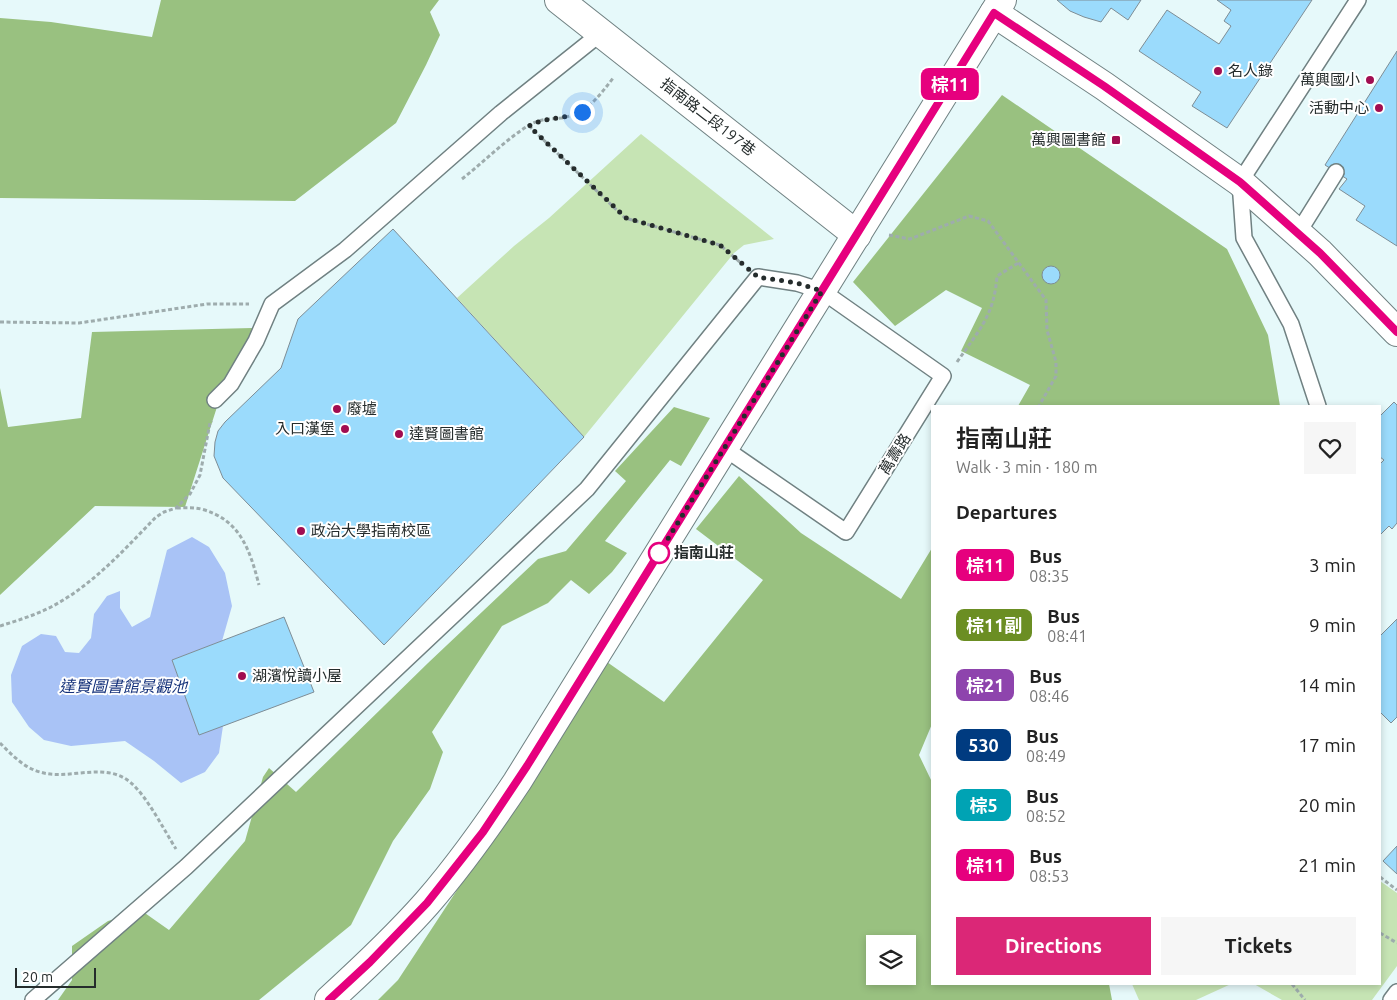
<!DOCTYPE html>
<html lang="en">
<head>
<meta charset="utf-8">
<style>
  :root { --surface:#fff; --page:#f6f6f6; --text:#222; --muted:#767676; --accent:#db2777 }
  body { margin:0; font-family:Ubuntu,"Noto Sans TC",sans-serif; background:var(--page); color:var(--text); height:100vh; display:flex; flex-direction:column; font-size:19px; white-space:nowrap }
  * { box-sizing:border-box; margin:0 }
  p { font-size:16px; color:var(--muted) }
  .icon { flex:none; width:28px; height:28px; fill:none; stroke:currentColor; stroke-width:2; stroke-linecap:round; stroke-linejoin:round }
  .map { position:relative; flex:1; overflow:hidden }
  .sheet { position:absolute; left:931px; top:405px; width:450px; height:580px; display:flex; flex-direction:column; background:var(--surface); border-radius:0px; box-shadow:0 2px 8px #0003 }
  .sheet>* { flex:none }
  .badge { padding:0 10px; border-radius:8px; font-size:18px; line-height:32px }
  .controls { position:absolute; left:866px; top:935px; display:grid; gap:10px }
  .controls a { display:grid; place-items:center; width:50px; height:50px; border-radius:0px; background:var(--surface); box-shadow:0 2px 8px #0003; font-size:25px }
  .scale { position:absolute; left:15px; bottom:12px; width:81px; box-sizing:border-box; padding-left:5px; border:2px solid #252c2c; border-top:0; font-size:14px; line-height:18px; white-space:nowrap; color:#252c2c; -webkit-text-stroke:4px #fff; paint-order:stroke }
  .you { position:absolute; width:25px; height:25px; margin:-12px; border:4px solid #fff; border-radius:50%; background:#1a73e8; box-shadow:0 0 0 8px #1a73e833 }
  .map>.badge { position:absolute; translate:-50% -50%; box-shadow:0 0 0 2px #fff }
  h2 { padding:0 25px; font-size:19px; line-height:45px }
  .round { display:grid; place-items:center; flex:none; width:52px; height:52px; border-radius:0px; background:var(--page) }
  .overview { display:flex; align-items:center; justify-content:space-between; height:85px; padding:0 25px }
  h1 { font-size:24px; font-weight:600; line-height:38px }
  .cta { display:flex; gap:10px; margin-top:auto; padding:10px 25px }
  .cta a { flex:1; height:58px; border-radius:0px; background:var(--accent); color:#fff; font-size:20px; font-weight:600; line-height:58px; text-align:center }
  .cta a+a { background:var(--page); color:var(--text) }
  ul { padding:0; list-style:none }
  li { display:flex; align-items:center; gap:15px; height:60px; padding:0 25px }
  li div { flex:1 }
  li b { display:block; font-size:19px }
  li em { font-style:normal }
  li .badge { min-width:55px; font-weight:700; text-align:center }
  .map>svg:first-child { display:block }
  .green { fill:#c6e4b4 }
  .forest { fill:#99c180; fill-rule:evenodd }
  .water { fill:#a9c3f6 }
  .building { fill:#9bdbfc; stroke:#7e8d95 }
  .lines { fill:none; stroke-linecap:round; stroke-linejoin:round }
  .service-casing { stroke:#708182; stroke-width:18 }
  .minor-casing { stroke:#708182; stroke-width:30 }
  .tertiary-casing { stroke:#708182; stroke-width:30 }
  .path { stroke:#9eacad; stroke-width:3; stroke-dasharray:4 2.5; stroke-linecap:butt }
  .service { stroke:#fff; stroke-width:15 }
  .minor { stroke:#fff; stroke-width:28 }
  .tertiary { stroke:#fff; stroke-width:28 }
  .line-casing { stroke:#fff; stroke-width:11 }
  .line { stroke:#e6007e; stroke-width:8 }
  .walk { stroke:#252c2c; stroke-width:5; stroke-dasharray:0 9 }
  .poi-dot { fill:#a10d51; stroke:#fff; stroke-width:2 }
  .stop-dot { fill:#fff; stroke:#e6007e; stroke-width:2.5 }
  .labels { text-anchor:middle; stroke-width:4; stroke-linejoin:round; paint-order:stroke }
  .poi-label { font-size:15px; fill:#252c2c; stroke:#fff; text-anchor:start }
  .street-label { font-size:15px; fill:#252c2c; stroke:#fff }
  .stop-label { font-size:15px; font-weight:bold; fill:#252c2c; stroke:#fff; text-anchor:start }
  .water-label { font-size:16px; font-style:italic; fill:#14317a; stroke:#fff }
</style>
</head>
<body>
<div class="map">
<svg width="1397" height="1000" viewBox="0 0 1397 1000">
  <rect width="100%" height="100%" fill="#e6f9fa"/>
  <!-- green -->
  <g class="green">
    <path d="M641 134 774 239 744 245 734 253 584 437 457 298 514 246 549 218Z"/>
    <path d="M1380 881 1397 893V966L1372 1000H1282L1254 984H1380Z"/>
    <path d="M1132 984H1231L1196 1000H1139Z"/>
  </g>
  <!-- forest -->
  <g class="forest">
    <path d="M161 0H439L430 12 440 35 426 65 396 123 295 201 0 198V18L51 22 152 37Z"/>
    <path d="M1002 95 1227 249 1268 335 1280 406H1018L1030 385 961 351 982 308 946 290 895 326 853 282Z"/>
    <path d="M252 328 247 363 224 385 185 507 95 506 0 595V388L8 427 81 418 92 332Z"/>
    <path d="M674 407 710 418 681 466 670 460 605 541 627 553 612 572 589 594 571 580 548 603 502 626 432 732 443 752 430 789 393 841 351 925 259 1000H58L72 980V946L108 921 142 911 169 930 245 841 263 777 269 768 296 792 428 663 538 559 566 551 626 481 615 471Z"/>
    <path d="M739 476 801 533 901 599 932 548V724L919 755 932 782V984H1109L1112 1000H378L398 980 607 662 664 702 763 580 696 529ZM875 944H908V976H875Z"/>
  </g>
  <!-- water -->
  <path class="water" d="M192 537 209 547 225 573 232 606 222 641 172 660 199 734 223 726 219 753 205 772 181 783 154 761 125 741 71 746 44 740 29 727 12 702 11 675 22 646 41 634 56 636 65 652 79 653 91 638 94 614 107 596 120 591V608L132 627 150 617 167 550Z"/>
  <!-- building -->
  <g class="building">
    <path d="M1057 0H1141L1128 20 1111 8 1101 22 1084 17 1070 11Z"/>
    <path d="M1217 0H1312L1227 128 1192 106 1201 92 1139 51 1167 10 1219 44 1231 26 1224 21 1231 10Z"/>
    <path d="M1397 51V246L1356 220 1365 206 1339 189 1347 179 1325 165Z"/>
    <path d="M393 229 584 437 384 645 223 478 214 456 215 442 218 431 225 422 281 368 298 319Z"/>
    <circle cx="1051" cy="275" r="9"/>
    <path d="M1394 402 1397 405V523L1392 529 1389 526 1380 535V464L1384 460 1380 457V416Z"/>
    <path d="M284 617 314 692 199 735 172 660Z"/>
    <path d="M1397 619V717L1391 723 1380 712V636Z"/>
    <path d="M1397 846V874L1383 861Z"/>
  </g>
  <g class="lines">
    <!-- service casing -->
    <g class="service-casing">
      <g id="service">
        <path d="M1298 233 1336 172"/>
        <path d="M215 400 231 384 256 341 272 304 345 250 501 113 601 33"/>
        <path d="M1318 406 1291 324 1244 238 1240 182 1358 0"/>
        <path d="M33 1000 186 867 587 489 758 277 797 283 822 291 943 376 846 532 724 448"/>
        <path d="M1391 1000 1397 992"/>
      </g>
    </g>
    <!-- minor casing -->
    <g class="minor-casing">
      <path id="minor" d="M559 0 857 235"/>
    </g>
    <!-- tertiary casing -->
    <g class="tertiary-casing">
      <g id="tertiary">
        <path d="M994 13 1104 86 1240 182 1320 253 1397 332"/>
        <path d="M329 1000C363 969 397 937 427 903 460 865 489 824 517 782L1002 0"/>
      </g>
    </g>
    <!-- path -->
    <g class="path">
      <path d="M529 126 625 218 720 245 742 264"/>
      <path d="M462 179C485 161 506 139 531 124 540 119 551 119 561 118 587 114 599 96 614 77"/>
      <path d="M889 235 910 239 969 216 988 221 1046 300 1047 330 1056 362V376L1039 406"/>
      <path d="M0 322 79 323 207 304H249"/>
      <path d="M957 362C979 330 994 316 997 276L1020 262"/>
      <path d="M177 508C184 508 193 507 201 509 240 519 250 550 259 585"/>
      <path d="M0 626C16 621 32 616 47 609 90 588 123 551 156 517L164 512 176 508 190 494 200 475 210 423 212 421"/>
      <path d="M0 743C11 754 24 768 40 772 69 781 104 761 130 782 147 796 164 830 176 849"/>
      <path d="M1380 877 1397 890"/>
      <path d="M1380 933 1397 943"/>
      <path d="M1292 984 1305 1000"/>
    </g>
    <!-- service -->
    <use href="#service" class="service"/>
    <!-- minor -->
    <use href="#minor" class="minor"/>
    <!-- tertiary -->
    <use href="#tertiary" class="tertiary"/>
  </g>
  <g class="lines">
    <!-- line casing -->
    <g class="line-casing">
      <path id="line" d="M329 1000 370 962 427 903 483 832 527 766 994 13 1104 86 1240 182 1320 253 1397 332"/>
    </g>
    <!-- line -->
    <use href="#line" class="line"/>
    <!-- walk -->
    <path class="walk" d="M582 112C565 119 545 117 529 126L626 218 720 245 758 277 797 283 822 291 659 553"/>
  </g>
  <!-- markers -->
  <g class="poi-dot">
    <circle cx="1218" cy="71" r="5"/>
    <circle cx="1370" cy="80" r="5"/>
    <circle cx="1379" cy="108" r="5"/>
    <rect x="1111" y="135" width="10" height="10" rx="2.5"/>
    <circle cx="337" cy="409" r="5"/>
    <circle cx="345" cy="429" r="5"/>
    <circle cx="399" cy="434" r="5"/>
    <circle cx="301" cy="531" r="5"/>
    <circle cx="242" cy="676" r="5"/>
  </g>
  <circle class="stop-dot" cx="659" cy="553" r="10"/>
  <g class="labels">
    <!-- poi labels -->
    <g class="poi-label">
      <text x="1228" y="76">名人錄</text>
      <text x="1360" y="85" text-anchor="end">萬興國小</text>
      <text x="1369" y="113" text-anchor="end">活動中心</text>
      <text x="1106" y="145" text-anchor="end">萬興圖書館</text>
      <text x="347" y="414">廢墟</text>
      <text x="335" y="434" text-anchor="end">入口漢堡</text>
      <text x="409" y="439">達賢圖書館</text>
      <text x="311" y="536">政治大學指南校區</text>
      <text x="252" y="681">湖濱悅讀小屋</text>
    </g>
    <!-- street labels -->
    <g class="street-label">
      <text transform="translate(708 117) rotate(38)" y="5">指南路二段197巷</text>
      <text transform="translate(895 454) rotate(-58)" y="5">萬壽路</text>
    </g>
    <!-- stop labels -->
    <g class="stop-label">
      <text x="674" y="558">指南山莊</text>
    </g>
    <!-- water labels -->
    <g class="water-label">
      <text x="123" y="692">達賢圖書館景觀池</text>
    </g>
  </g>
</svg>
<div class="controls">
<a><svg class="icon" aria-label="layers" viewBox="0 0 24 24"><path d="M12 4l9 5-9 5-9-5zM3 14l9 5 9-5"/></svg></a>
</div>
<div class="scale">20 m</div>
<div class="you" style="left:582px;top:112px"></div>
<b class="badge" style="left:950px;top:84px;background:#e6007e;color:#fff">棕11</b>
<section class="sheet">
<div class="overview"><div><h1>指南山莊</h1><p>Walk · 3 min · 180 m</p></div><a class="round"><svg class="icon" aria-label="heart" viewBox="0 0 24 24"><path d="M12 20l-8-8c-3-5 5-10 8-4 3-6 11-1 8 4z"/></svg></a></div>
<h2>Departures</h2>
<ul>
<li><span class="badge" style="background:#e6007e;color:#fff">棕11</span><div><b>Bus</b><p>08:35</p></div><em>3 min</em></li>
<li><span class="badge" style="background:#6b8e23;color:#fff">棕11副</span><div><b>Bus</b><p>08:41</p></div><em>9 min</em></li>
<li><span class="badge" style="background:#8e44ad;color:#fff">棕21</span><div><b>Bus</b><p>08:46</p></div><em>14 min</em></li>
<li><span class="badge" style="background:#003b80;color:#fff">530</span><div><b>Bus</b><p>08:49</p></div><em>17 min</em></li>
<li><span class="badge" style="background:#00a3b4;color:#fff">棕5</span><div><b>Bus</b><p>08:52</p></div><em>20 min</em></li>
<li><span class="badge" style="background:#e6007e;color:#fff">棕11</span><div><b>Bus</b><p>08:53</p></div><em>21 min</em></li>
</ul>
<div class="cta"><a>Directions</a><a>Tickets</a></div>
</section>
</div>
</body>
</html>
